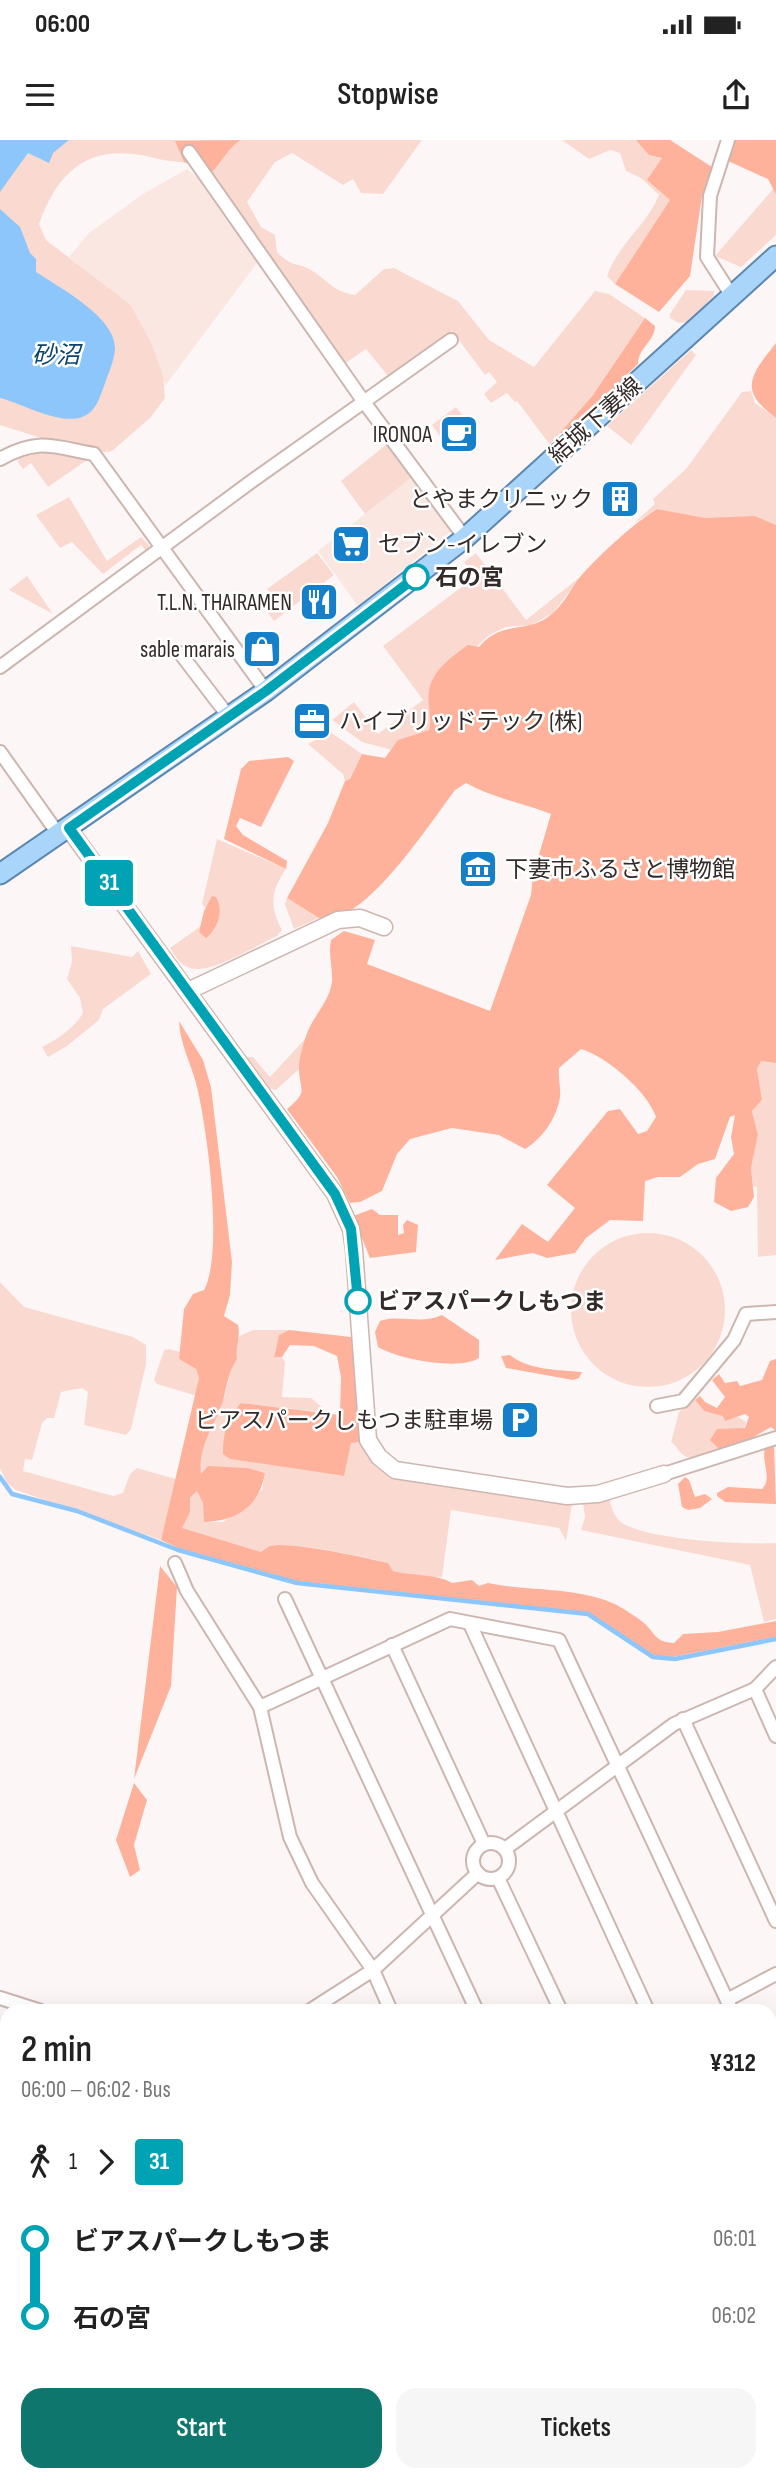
<!DOCTYPE html>
<html lang="en">
<head>
<meta charset="utf-8">
<style>
  :root { --surface:#fff; --page:#f6f6f6; --text:#222; --muted:#767676; --accent:#0f766e }
  body { margin:0; font-family:"Sofia Sans Condensed","Noto Sans JP",sans-serif; background:var(--page); color:var(--text); height:100vh; display:flex; flex-direction:column; font-size:26px; white-space:nowrap }
  * { box-sizing:border-box; margin:0 }
  p { font-size:23px; color:var(--muted) }
  .icon { flex:none; width:38px; height:38px; fill:none; stroke:currentColor; stroke-width:2; stroke-linecap:round; stroke-linejoin:round }
  .map { position:relative; flex:1; overflow:hidden }
  .panel { position:absolute; left:0px; top:1864px; width:777px; height:478px; display:flex; flex-direction:column; background:var(--surface); border-radius:21px 21px 0 0; box-shadow:0 7px 28px #0002 }
  .panel>* { flex:none }
  .badge { padding:0 14px; border-radius:5px; font-size:24px; line-height:46px }
  .map>.badge { position:absolute; translate:-50% -50%; box-shadow:0 0 0 4px #fff }
  .legs { display:flex; align-items:center; gap:10px; height:77px; padding:0 21px; font-size:23px }
  .legs p { margin-inline-start:auto }
  .headline { display:flex; align-items:center; justify-content:space-between; height:119px; padding:0 21px }
  h1 { font-size:38px; font-weight:600; line-height:52px }
  .primary-button { display:flex; gap:14px; margin-top:auto; padding:14px 21px }
  .primary-button a { flex:1; height:80px; border-radius:21px; background:var(--accent); color:#fff; font-size:28px; font-weight:600; line-height:80px; text-align:center }
  .primary-button a+a { background:var(--page); color:var(--text) }
  ul { padding:0 21px; list-style:none }
  li { display:flex; align-items:center; gap:24px; height:77px; font-size:26px }
  li i { display:grid; place-items:center; width:10px; height:100%; margin:0 9px; background:currentColor }
  li i::after { content:''; width:18px; height:18px; margin:-9px; border:5px solid; border-radius:50%; background:var(--surface) }
  li p { margin-inline-start:auto }
  li:first-child i { background:linear-gradient(#0000 50%,currentColor 0) }
  li:last-child i { background:linear-gradient(currentColor 50%,#0000 0) }
  .status { display:flex; justify-content:space-between; align-items:center; height:49px; padding:0 35px; background:var(--surface); direction:ltr }
  .status svg { height:19px; fill:currentColor }
  header { display:flex; justify-content:space-between; align-items:center; height:91px; padding:0 21px; background:var(--surface); font-size:32px; font-weight:600 }
  .map>svg:first-child { display:block }
  .built { fill:#fae7e1 }
  .green { fill:#fadad0 }
  .forest { fill:#feb29b }
  .water { fill:#8dc6fa }
  .lines { fill:none; stroke-linecap:round; stroke-linejoin:round }
  .stream { stroke:#8dc6fa; stroke-width:4.5 }
  .street-casing { stroke:#cdb6b0; stroke-width:16 }
  .secondary-casing { stroke:#cdb6b0; stroke-width:19 }
  .primary-casing { stroke:#5c87af; stroke-width:23 }
  .street { stroke:#fff; stroke-width:12 }
  .secondary { stroke:#fff; stroke-width:16 }
  .primary { stroke:#aad5fa; stroke-width:19 }
  .line-1-casing { stroke:#fff; stroke-width:16 }
  .line-1 { stroke:#00a3b4; stroke-width:10 }
  .stop-1-dot { fill:#fff; stroke:#00a3b4; stroke-width:3.5 }
  .labels { text-anchor:middle; stroke-width:5; stroke-linejoin:round; paint-order:stroke }
  .street-label { font-size:23px; fill:#342b29; stroke:#fff }
  .poi-label { font-size:23px; fill:#342b29; stroke:#fff; text-anchor:end }
  .stop-label { font-size:23px; font-weight:bold; fill:#342b29; stroke:#fff; text-anchor:start }
  .water-label { font-size:24px; font-style:italic; fill:#0a426b; stroke:#fff }
</style>
</head>
<body>
<div class="status"><b>06:00</b><svg viewBox="0 0 49 12"><path d="M0 12V9h3v3zM5 12V6h3v6zM10 12V3h3v9zM15 12V0h3v12zM26 1h20v11H26zM47 4h2v5h-2z"/></svg></div>
<header><svg class="icon" aria-label="menu" viewBox="0 0 24 24"><path d="M4 6h16M4 12h16M4 18h16"/></svg>Stopwise<svg class="icon" aria-label="share" viewBox="0 0 24 24"><path d="M12 15V3M7 8l5-5 5 5M5 13v7h14v-7"/></svg></header>
<div class="map">
<svg width="776" height="2341" viewBox="0 0 776 2341">
  <rect width="100%" height="100%" fill="#fcf7f6"/>
  <!-- built -->
  <g class="built">
    <path d="M187 29 197 37 257 123 165 246 151 202 130 164 69 117 89 93 143 54Z"/>
    <path d="M412 337 451 391 358 466 318 411Z"/>
  </g>
  <!-- green -->
  <g class="green">
    <path d="M0 0H220C214 6 207 14 200 18 183 26 163 20 146 16 88 4 58 31 39 84L46 100 130 164 151 202 163 236 165 258 150 278 112 311C93 317 23 292 0 285Z"/>
    <path d="M241 0H422L383 54 361 53 353 39 343 45 292 13 275 22 247 62 261 87 275 95 277 112C294 129 295 121 311 130 329 141 332 151 355 155L384 129 394 128 458 161 489 200 534 227 595 151 609 154 645 178 593 255 550 305 517 261 515 262 507 253 491 263 484 254 497 242 489 232 485 235 452 191 388 236 366 209 344 224 211 33C222 22 229 7 241 0Z"/>
    <path d="M562 0H636L663 18 648 40 670 60 615 144 607 136C618 104 647 85 659 55L641 38 626 31 620 13 610 10 589 19Z"/>
    <path d="M776 0V95L741 127 715 116 773 49 768 39 726 20Z"/>
    <path d="M686 150 714 151V156L689 182 679 183 670 178V174Z"/>
    <path d="M691 210 696 215 631 305 607 286Z"/>
    <path d="M751 251 755 263 776 278V385L755 376 705 379 657 369 634 383 655 364 653 359 686 329 742 252Z"/>
    <path d="M456 267 467 281 442 299 432 285Z"/>
    <path d="M387 304 412 337 365 374 341 341Z"/>
    <path d="M33 306 90 318 48 347 31 323 23 329 18 322 21 309Z"/>
    <path d="M69 357 107 421 141 397 149 405 147 412 141 405 103 434 72 402 60 408 36 375Z"/>
    <path d="M317 413 334 435 274 481 258 460 269 452 267 449Z"/>
    <path d="M476 413 526 480 580 437 553 473 531 485 506 487 489 495 429 551 432 578 429 590 398 600 392 610 362 602 332 580 354 562 378 594 423 560 383 506 475 437 464 422Z"/>
    <path d="M27 436 53 474 9 450Z"/>
    <path d="M330 592 362 614 350 639 345 641 343 634 308 604Z"/>
    <path d="M217 699 286 729C271 751 269 765 282 790L277 796C257 805 210 835 190 828 180 825 175 816 170 808L201 786 199 792 213 756 206 768 202 764Z"/>
    <path d="M287 758 319 778 294 789 285 764Z"/>
    <path d="M71 806 132 817 138 811 151 834 103 869 99 880 67 906 48 917 42 907C58 899 74 888 83 873L80 858 67 839 72 822Z"/>
    <path d="M305 899 299 929 276 950 268 948 246 917H253L270 937Z"/>
    <path d="M760 921 776 923V1115L758 1117 757 1047 753 1046 751 1028 758 995 752 971 762 960 757 929Z"/>
    <circle cx="648" cy="1170" r="77"/>
    <path d="M0 1142 24 1167 133 1197 146 1205V1224L131 1289 126 1295 84 1285 88 1252 82 1248 61 1252 54 1278H47L42 1283 32 1320 25 1319 23 1331 113 1356 123 1353 130 1334 137 1328 176 1339 161 1400 16 1350 7 1343 0 1328Z"/>
    <path d="M253 1190H289L279 1195 274 1216 282 1217 285 1222 282 1257 311 1258 329 1273 241 1263 230 1319 343 1336 351 1302H359L376 1327 390 1336 572 1364 566 1401 559 1388 451 1370 442 1437 423 1438 393 1431 388 1423C366 1417 290 1401 270 1406 267 1407 264 1410 261 1412L181 1388 190 1372V1358L197 1351 203 1363 205 1382H223L262 1350 265 1333 248 1328 208 1327 201 1335C198 1308 212 1288 222 1264 227 1250 228 1236 234 1223 239 1214 233 1206 239 1197 242 1194 249 1192 253 1190Z"/>
    <path d="M169 1209 180 1212 179 1219 196 1229 199 1238 197 1256 157 1244 154 1240 164 1210Z"/>
    <path d="M694 1259 704 1271 738 1277 746 1282C743 1303 707 1323 687 1317 679 1314 677 1306 671 1302L679 1272Z"/>
    <path d="M610 1359C611 1368 615 1378 622 1383 650 1400 743 1405 776 1403V1479L764 1482 750 1425 581 1390 585 1377 583 1363Z"/>
    <path d="M770 2157 776 2166V2235L770 2242Z"/>
  </g>
  <!-- forest -->
  <g class="forest">
    <path d="M241 0C229 7 222 22 211 33L184 22 175 1Z"/>
    <path d="M636 0H670L712 27 702 56 690 136 659 172 615 144 670 60 647 40 662 18 649 15Z"/>
    <path d="M733 0H776V54L768 39 726 20Z"/>
    <path d="M645 178 655 186C655 201 638 208 638 224L567 293H560L593 255Z"/>
    <path d="M776 203V278C738 250 750 236 776 203Z"/>
    <path d="M657 369 705 378 755 376 776 385V923L761 921 757 929 762 960 752 971 758 995 751 1028 754 1057 748 1067 731 1071 714 1062 716 1038 734 1014 731 997 735 975 730 977 715 1019 698 1024 680 1037H658L645 1041 643 1081 610 1080 586 1098 575 1113 547 1118 533 1113 495 1120 522 1084 548 1102 575 1068 547 1045 608 971 620 969 638 994 647 991 656 977C648 952 606 916 581 909L559 928C558 938 561 948 560 957 557 978 542 999 525 1009L499 995 452 988 410 999 397 1014 382 1051 360 1062 350 1063 337 1037 287 969C310 950 299 951 299 928 299 918 303 905 306 896 312 877 329 863 332 842 333 828 328 815 331 800L344 791 375 800 367 824 490 871 531 755 533 735 551 674C522 663 493 658 466 643L455 650C429 685 384 753 346 773 338 777 328 777 319 778L287 758 328 683 345 641 350 639 362 614 385 618 398 600 429 590C432 576 427 565 429 551 432 530 453 516 468 505L479 507C504 478 529 496 554 472 565 462 571 448 580 437 599 415 633 384 657 369Z"/>
    <path d="M288 617 294 621 261 687 240 678 236 686 243 695 287 721 286 729 224 699 241 629 249 621Z"/>
    <path d="M212 756 216 757C224 771 218 788 206 798L199 792 204 771Z"/>
    <path d="M179 881 203 920 211 947 232 1122 230 1155 224 1176 238 1185C241 1198 235 1206 237 1219 228 1233 227 1245 223 1261 215 1286 198 1305 201 1334L208 1326 248 1328 265 1333C259 1366 238 1381 204 1382L203 1363 197 1351 190 1358V1372L182 1388 261 1412C264 1410 267 1407 270 1406 290 1401 366 1418 388 1423L393 1431C411 1436 438 1434 452 1443L472 1440 479 1446 488 1443C530 1452 577 1446 617 1465 625 1470 637 1477 644 1483 656 1494 655 1502 674 1503L683 1494 718 1492 776 1481V1497L673 1517 653 1516 588 1473 297 1441 178 1408 161 1400 199 1238 196 1229 179 1219 184 1169 193 1154 204 1150C224 1114 207 985 196 943 190 921 180 904 179 881Z"/>
    <path d="M372 1069 380 1075H398V1095L404 1093 403 1085 407 1080 418 1085 416 1112 370 1118 353 1076Z"/>
    <path d="M442 1175 479 1200V1218C460 1231 397 1219 378 1207L375 1192 380 1181C400 1174 421 1185 442 1175Z"/>
    <path d="M289 1190 351 1197 356 1210 359 1302 351 1303 344 1336 230 1319 223 1314C223 1293 227 1278 241 1263L340 1275 341 1237 337 1216 314 1206 290 1205 282 1217H274L279 1195Z"/>
    <path d="M510 1215C528 1230 559 1230 582 1232L579 1238 573 1240 506 1228 501 1216Z"/>
    <path d="M776 1219V1291L771 1287 745 1302 720 1310 710 1300 717 1289 745 1288 749 1277 745 1274 725 1281 723 1276 704 1271 695 1260 700 1256 705 1262 717 1268 725 1257 712 1240 719 1234 725 1243 737 1241 740 1246 762 1240 770 1221Z"/>
    <path d="M774 1306 776 1364 725 1362 717 1356V1353L728 1347 762 1349C773 1339 761 1322 765 1309Z"/>
    <path d="M685 1337 689 1340 695 1357 705 1354 712 1359 700 1368 688 1370 682 1367 678 1344Z"/>
    <path d="M160 1426 177 1447 171 1546 134 1639Z"/>
    <path d="M134 1643 147 1660 134 1705 140 1730 130 1737 116 1700Z"/>
    <path d="M776 2050V2131L770 2127V2057Z"/>
  </g>
  <!-- water -->
  <g class="water">
    <path d="M0 0H69L53 13 49 23 28 13 0 52Z"/>
    <path d="M0 69 20 87 30 113 36 119V132C60 148 116 177 115 209 114 222 108 234 104 246 99 260 95 274 79 278 54 283 24 264 0 258Z"/>
  </g>
  <g class="lines">
    <!-- stream -->
    <path class="stream" d="M0 1337 12 1354 77 1371 178 1410 297 1443 588 1474 653 1517 675 1519 776 1499"/>
    <!-- street casing -->
    <g class="street-casing">
      <g id="street">
        <path d="M728 0 710 56 707 117 732 156"/>
        <path d="M189 12 364 262 465 398"/>
        <path d="M0 319C38 297 54 307 94 314L266 551"/>
        <path d="M180 513 229 577"/>
        <path d="M0 527 252 341 451 200"/>
        <path d="M0 612 59 695"/>
        <path d="M657 1266 683 1261 734 1200 746 1174 776 1172"/>
        <path d="M664 1334 776 1298"/>
        <path d="M175 1423 187 1451 260 1567 290 1697 312 1743 373 1830 391 1871"/>
        <path d="M285 1459 477 1871"/>
        <path d="M470 1484 648 1871"/>
        <path d="M392 1505 484 1704"/>
        <path d="M755 1549 776 1596"/>
        <path d="M260 1567 450 1479 559 1500 732 1871"/>
        <path d="M683 1579 776 1781"/>
        <circle cx="491" cy="1721" r="18"/>
        <path d="M505 1709 674 1584 755 1549 776 1527"/>
        <path d="M498 1738 561 1871"/>
        <path d="M0 1858 41 1871"/>
        <path d="M727 1860 776 1834"/>
        <path d="M309 1871 373 1830 478 1733"/>
        <path d="M770 1919 776 1921"/>
        <path d="M514 2334 520 2341"/>
        <path d="M135 2341 140 2334"/>
      </g>
    </g>
    <!-- secondary casing -->
    <g class="secondary-casing">
      <g id="secondary">
        <path d="M69 689 335 1054 351 1089 354 1109 368 1300 379 1317 395 1330 567 1356 598 1354 664 1334"/>
        <path d="M188 851 338 780 360 778 384 787"/>
      </g>
    </g>
    <!-- primary casing -->
    <g class="primary-casing">
      <path id="primary" d="M0 734 266 551 465 398 776 116"/>
    </g>
    <!-- street -->
    <use href="#street" class="street"/>
    <!-- secondary -->
    <use href="#secondary" class="secondary"/>
    <!-- primary -->
    <use href="#primary" class="primary"/>
  </g>
  <g class="lines">
    <!-- line-1 casing -->
    <g class="line-1-casing">
      <path id="line-1" d="M358 1161 351 1089 335 1054 69 688 266 551 416 437"/>
    </g>
    <!-- line-1 -->
    <use href="#line-1" class="line-1"/>
  </g>
  <!-- icons -->
  <defs>
    <g id="cafe-square" transform="scale(2.0125)"><rect x="-9" y="-9" width="18" height="18" rx="4" fill="#157fc9" stroke="#fff"/><path d="M-5.5-4.5H6V0H3Q3 3.5 0 3.5H-2.5Q-5.5 3.5-5.5 0ZM3-3.2v2h1.7v-2ZM-6 4.5H4V6H-6Z" fill="#fff"/></g>
    <g id="building-square" transform="scale(2.0125)"><rect x="-9" y="-9" width="18" height="18" rx="4" fill="#157fc9" stroke="#fff"/><path d="M-4-6H4V6H1V3H-1V6H-4ZM-2.5-4.3h1.7v1.8h-1.7ZM.8-4.3h1.7v1.8H.8ZM-2.5-1h1.7V.8h-1.7ZM.8-1h1.7V.8H.8Z" fill="#fff"/></g>
    <g id="supermarket-square" transform="scale(2.0125)"><rect x="-9" y="-9" width="18" height="18" rx="4" fill="#157fc9" stroke="#fff"/><path d="M-6-5.5h2.5l.6 2H6L4.5 2H-2.5L-4.4-4H-6ZM-1.5 3.2a1.3 1.3 0 1 0 .1 0ZM3 3.2a1.3 1.3 0 1 0 .1 0Z" fill="#fff"/></g>
    <g id="restaurant-square" transform="scale(2.0125)"><rect x="-9" y="-9" width="18" height="18" rx="4" fill="#157fc9" stroke="#fff"/><path d="M-5-6h1v4h1v-4h1v4h1v-4h1v5L-1.5 .5V6h-2V.5L-5-1ZM5-6V6H3V1.5H1.5Q1.5-4 5-6Z" fill="#fff"/></g>
    <g id="shop-square" transform="scale(2.0125)"><rect x="-9" y="-9" width="18" height="18" rx="4" fill="#157fc9" stroke="#fff"/><path d="M-5-2.5h2.3a2.7 3.5 0 0 1 5.4 0H5L5.5 6h-11ZM-1.5-2.5h3a1.5 2.3 0 0 0-3 0Z" fill="#fff"/></g>
    <g id="office-square" transform="scale(2.0125)"><rect x="-9" y="-9" width="18" height="18" rx="4" fill="#157fc9" stroke="#fff"/><path d="M-6-3h4V-5.5h4V-3h4V5H-6ZM-1-4.5V-3h2v-1.5ZM-6 0V1H6V0Z" fill="#fff"/></g>
    <g id="museum-square" transform="scale(2.0125)"><rect x="-9" y="-9" width="18" height="18" rx="4" fill="#157fc9" stroke="#fff"/><path d="M0-6L6-3V-2H-6V-3ZM-5-1h2V3h-2ZM-1-1h2V3h-2ZM3-1h2V3H3ZM-6 4H6V6H-6Z" fill="#fff"/></g>
    <g id="parking-square" transform="scale(2.0125)"><rect x="-9" y="-9" width="18" height="18" rx="4" fill="#157fc9" stroke="#fff"/><path d="M-3.5-5.5H1a3.5 3.5 0 0 1 0 7H-1V5.5H-3.5ZM-1-3.4V-.6H.8a1.4 1.4 0 0 0 0-2.8Z" fill="#fff"/></g>
  </defs>
  <g fill-rule="evenodd">
    <use href="#cafe-square" x="459" y="294"/>
    <use href="#building-square" x="620" y="359"/>
    <use href="#supermarket-square" x="351" y="404"/>
    <use href="#restaurant-square" x="319" y="462"/>
    <use href="#shop-square" x="262" y="509"/>
    <use href="#office-square" x="312" y="581"/>
    <use href="#museum-square" x="478" y="729"/>
    <use href="#parking-square" x="520" y="1280"/>
  </g>
  <!-- markers -->
  <g class="stop-1-dot">
    <circle cx="416" cy="437" r="12"/>
    <circle cx="358" cy="1161" r="12"/>
  </g>
  <g class="labels">
    <!-- street labels -->
    <g class="street-label">
      <text transform="translate(595 280) rotate(-42)" y="8">結城下妻線</text>
    </g>
    <!-- poi labels -->
    <g class="poi-label">
      <text x="432" y="302">IRONOA</text>
      <text x="593" y="367">とやまクリニック</text>
      <text x="378" y="412" text-anchor="start">セブン-イレブン</text>
      <text x="292" y="470">T.L.N. THAIRAMEN</text>
      <text x="235" y="517">sable marais</text>
      <text x="339" y="589" text-anchor="start">ハイブリッドテック (株)</text>
      <text x="505" y="737" text-anchor="start">下妻市ふるさと博物館</text>
      <text x="493" y="1288">ビアスパークしもつま駐車場</text>
    </g>
    <!-- stop labels -->
    <g class="stop-label">
      <text x="435" y="445">石の宮</text>
      <text x="377" y="1169">ビアスパークしもつま</text>
    </g>
    <!-- water labels -->
    <g class="water-label">
      <text x="56" y="223">砂沼</text>
    </g>
  </g>
</svg>
<b class="badge" style="left:109px;top:743px;background:#00a3b4;color:#fff">31</b>
<section class="panel">
<div class="headline"><div><h1>2 min</h1><p>06:00 – 06:02 · Bus</p></div><b>¥312</b></div>
<div class="legs"><svg class="icon" aria-label="walk" viewBox="0 0 24 24"><circle cx="13" cy="4" r="2"/><path d="M13 8l-2 6 4 7M11 14l-3 7M7 12l3-4h3l4 4"/></svg>1<svg class="icon" aria-label="forward" viewBox="0 0 24 24"><path d="M9 5l7 7-7 7"/></svg><b class="badge" style="background:#00a3b4;color:#fff">31</b></div>
<ul>
<li><i style="color:#00a3b4"></i><b>ビアスパークしもつま</b><p>06:01</p></li>
<li><i style="color:#00a3b4"></i><b>石の宮</b><p>06:02</p></li>
</ul>
<div class="primary-button"><a>Start</a><a>Tickets</a></div>
</section>
</div>
</body>
</html>
